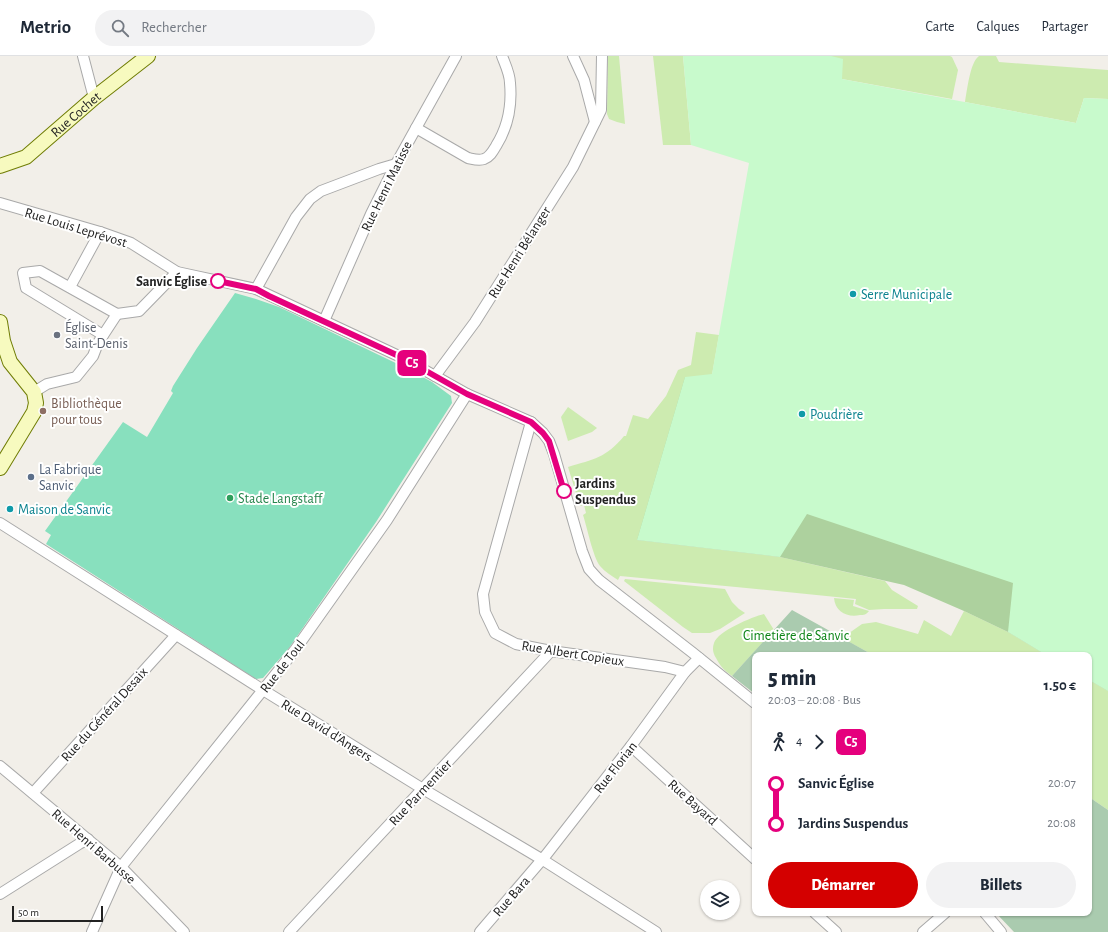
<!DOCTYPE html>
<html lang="fr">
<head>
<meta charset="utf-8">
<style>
  :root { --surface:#fff; --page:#f2f2f3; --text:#1f2937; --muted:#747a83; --line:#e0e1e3; --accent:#d40000 }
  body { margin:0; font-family:"Alegreya Sans",sans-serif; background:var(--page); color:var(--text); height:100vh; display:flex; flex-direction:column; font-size:15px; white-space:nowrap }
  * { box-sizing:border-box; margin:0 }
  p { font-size:13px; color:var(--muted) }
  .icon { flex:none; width:22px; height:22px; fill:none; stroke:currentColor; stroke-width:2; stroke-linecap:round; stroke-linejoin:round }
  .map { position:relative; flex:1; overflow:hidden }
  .sheet { position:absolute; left:752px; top:596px; width:340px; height:264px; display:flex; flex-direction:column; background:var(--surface); border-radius:8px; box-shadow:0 1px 3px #0004 }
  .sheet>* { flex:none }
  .badge { padding:0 8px; border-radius:6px; font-size:14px; line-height:26px }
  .tools { position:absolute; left:700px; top:824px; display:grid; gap:8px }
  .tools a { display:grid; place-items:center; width:40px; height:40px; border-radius:50%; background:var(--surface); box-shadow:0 1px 3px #0004; font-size:20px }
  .scale { position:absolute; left:12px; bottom:10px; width:91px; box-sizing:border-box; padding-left:4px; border:2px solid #222; border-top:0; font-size:11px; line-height:14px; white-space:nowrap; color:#222; -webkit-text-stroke:3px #fff; paint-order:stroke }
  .map>.badge { position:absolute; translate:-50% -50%; box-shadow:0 0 0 2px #fff }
  .legs { display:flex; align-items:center; gap:6px; height:44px; padding:0 16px; font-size:13px }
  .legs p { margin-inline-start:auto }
  .summary { display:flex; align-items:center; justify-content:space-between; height:68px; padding:0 16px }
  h1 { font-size:22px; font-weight:800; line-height:30px }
  .action { display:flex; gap:8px; margin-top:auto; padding:8px 16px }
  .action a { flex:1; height:46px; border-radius:24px; background:var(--accent); color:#fff; font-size:16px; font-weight:800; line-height:46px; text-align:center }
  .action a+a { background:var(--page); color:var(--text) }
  ul { padding:0 16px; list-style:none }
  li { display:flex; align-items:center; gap:14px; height:40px; font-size:15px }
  li i { display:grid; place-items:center; width:6px; height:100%; margin:0 5px; background:currentColor }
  li i::after { content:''; width:10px; height:10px; margin:-5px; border:3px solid; border-radius:50%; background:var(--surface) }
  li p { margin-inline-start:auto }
  li:first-child i { background:linear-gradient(#0000 50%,currentColor 0) }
  li:last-child i { background:linear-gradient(currentColor 50%,#0000 0) }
  header { display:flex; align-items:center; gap:24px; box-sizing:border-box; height:56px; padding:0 20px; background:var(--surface); border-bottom:1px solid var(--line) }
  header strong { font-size:19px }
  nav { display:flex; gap:22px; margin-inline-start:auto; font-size:14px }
  .search { width:280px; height:36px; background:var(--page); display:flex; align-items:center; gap:10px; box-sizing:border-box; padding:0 14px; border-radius:22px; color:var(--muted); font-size:15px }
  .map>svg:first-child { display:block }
  .grass { fill:#cdebb0 }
  .forest { fill:#add19e }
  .cemetery { fill:#aacbaf }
  .park { fill:#c8facc }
  .pitch { fill:#88e0be }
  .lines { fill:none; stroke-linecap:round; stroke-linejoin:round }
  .street-casing { stroke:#a9a9a9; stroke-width:12 }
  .secondary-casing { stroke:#707d05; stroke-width:16 }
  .street { stroke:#fff; stroke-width:10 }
  .secondary { stroke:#f7fabf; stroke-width:14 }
  .line-1-casing { stroke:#fff; stroke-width:9 }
  .line-1 { stroke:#e5007d; stroke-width:6 }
  .stop-1-dot { fill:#fff; stroke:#e5007d; stroke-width:2 }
  .culture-dot { fill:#0f9aa8; stroke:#fff; stroke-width:1.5 }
  .worship-dot { fill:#6b7280; stroke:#fff; stroke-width:1.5 }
  .education-dot { fill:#8d6e63; stroke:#fff; stroke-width:1.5 }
  .service-dot { fill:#5c6f8a; stroke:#fff; stroke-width:1.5 }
  .leisure-dot { fill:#2e9e5b; stroke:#fff; stroke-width:1.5 }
  .labels { text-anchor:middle; stroke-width:4; stroke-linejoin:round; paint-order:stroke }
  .street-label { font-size:14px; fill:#222; stroke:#fff }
  .stop-label { font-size:14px; font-weight:bold; fill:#222; stroke:#fff; text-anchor:end }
  .culture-label { font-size:14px; fill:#0d838f; stroke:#fff; text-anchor:start }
  .worship-label { font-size:14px; fill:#5b616d; stroke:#fff; text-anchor:start }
  .education-label { font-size:14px; fill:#785e54; stroke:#fff; text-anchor:start }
  .service-label { font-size:14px; fill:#4e5e75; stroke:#fff; text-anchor:start }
  .leisure-label { font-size:14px; fill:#27864d; stroke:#fff; text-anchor:start }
  .park-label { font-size:14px; fill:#0c8416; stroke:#fff }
</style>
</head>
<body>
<header>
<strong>Metrio</strong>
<div class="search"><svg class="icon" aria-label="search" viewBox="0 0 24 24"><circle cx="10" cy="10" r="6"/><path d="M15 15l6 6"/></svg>Rechercher</div>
<nav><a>Carte</a><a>Calques</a><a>Partager</a></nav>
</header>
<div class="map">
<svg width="1108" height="876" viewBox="0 0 1108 876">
  <rect width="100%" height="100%" fill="#f2efe9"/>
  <!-- grass -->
  <g class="grass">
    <path d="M608 0H619L625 68 617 66 609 63 607 58Z"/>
    <path d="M653 0H683L691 89H663Z"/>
    <path d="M831 0H950L952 1 958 14 952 43 842 23Z"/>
    <path d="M979 0H996L999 6 1108 14V43L1084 42 1076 67 965 46C967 35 970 6 979 0Z"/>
    <path d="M696 276 719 279 712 319 637 484 780 501 885 525 892 534 918 550 917 553H884L869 554 855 548 856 543 736 531 620 520 618 524C612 520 605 516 600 510 593 501 587 471 583 459L586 457 584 449 580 450 568 411C594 403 606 402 624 380H626L633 359 648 363 666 340 678 314 691 309Z"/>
    <path d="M568 351 597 372 592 376 568 385 561 361Z"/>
    <path d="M625 523 725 533 732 546 739 553 745 557 720 573 710 577H692L683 571 624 525Z"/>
    <path d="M834 542 854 544 853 550 869 555C866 559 864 559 860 559 848 562 835 556 834 542Z"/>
    <path d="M964 555 1008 576 1046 599H873L842 582 862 568 876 566 918 578 924 564 951 580Z"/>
    <path d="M764 558 774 574 732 620C725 615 720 610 716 602 713 597 712 593 714 587 718 575 752 561 764 558Z"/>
    <path d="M1089 624 1108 635V754L1089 741Z"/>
  </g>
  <!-- forest -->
  <path class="forest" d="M685 321 757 422 1023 523 1091 591 1108 635 1089 624V599H1046L1008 576 964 555 904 529 780 501 637 484Z"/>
  <!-- cemetery -->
  <g class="cemetery">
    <path d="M792 554 873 599H755V638L732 620Z"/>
    <path d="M1089 741 1108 754V876H1014L996 857H1089Z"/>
  </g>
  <!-- park -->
  <path class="park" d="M683 0H831L843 3 842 23 1076 67 1084 42 1108 43V635L1089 624V599H1046L1008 576 1013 527 807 458 780 501 637 484 685 321 712 318 749 107 691 89Z"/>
  <!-- pitch -->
  <path class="pitch" d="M235 237 256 243 279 251 404 311 432 326 451 340 452 347 376 466 289 592 263 622 256 623 46 488 51 479 45 475 123 366 147 381 173 337 171 335 173 330 197 292Z"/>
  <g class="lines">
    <!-- street casing -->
    <g class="street-casing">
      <g id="street">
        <path d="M83 0 94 42"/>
        <path d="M573 0 584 24 595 66"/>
        <path d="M416 72 468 102C473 103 479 105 484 103 490 101 493 95 496 90 508 71 512 49 510 27 510 18 505 8 502 0"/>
        <path d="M0 147 100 176 131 187 177 216 256 233 324 265 403 302 467 338 531 366 543 377 549 385 554 398 582 495 589 513 599 524 693 597 755 647"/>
        <path d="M70 231 100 176"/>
        <path d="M256 233 296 161 310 143 321 135 379 113 396 108"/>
        <path d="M117 258 139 255 177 216"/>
        <path d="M324 265 371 158 396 108 456 0"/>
        <path d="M103 279 26 232 23 217 40 215 117 258"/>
        <path d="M435 320 475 266 573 111 601 54 602 0"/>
        <path d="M34 336 47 328 76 321 93 300 98 287 117 258"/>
        <path d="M531 366 483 538 485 556 495 577 516 588 551 595 665 611 685 616 699 602"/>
        <path d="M0 467 263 634 423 733 543 804 656 876"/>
        <path d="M631 690 755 803"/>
        <path d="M0 710 121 811 184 876"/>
        <path d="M33 737 176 579"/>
        <path d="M0 838 79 788 88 783"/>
        <path d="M815 857 836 876"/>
        <path d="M985 857 1001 876"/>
        <path d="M92 876 121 811 295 594 387 464 467 338"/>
        <path d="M289 876 551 595"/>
        <path d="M480 876 546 799 631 690 685 616"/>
        <path d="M923 876 945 857"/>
      </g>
    </g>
    <!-- secondary casing -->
    <g class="secondary-casing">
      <g id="secondary">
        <path id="s1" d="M0 110 26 101 94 42 148 0"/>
        <path d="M0 266 3 285 10 306 34 336 36 347 34 356 0 412"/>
      </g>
    </g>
    <!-- street -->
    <use href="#street" class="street"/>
    <!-- secondary -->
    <use href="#secondary" class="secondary"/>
  </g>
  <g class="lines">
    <!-- line-1 casing -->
    <g class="line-1-casing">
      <path id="line-1" d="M218 225 256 233 269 240 403 302 467 338 531 366 543 377 549 385 564 435"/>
    </g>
    <!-- line-1 -->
    <use href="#line-1" class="line-1"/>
  </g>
  <!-- markers -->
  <g class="stop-1-dot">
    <circle cx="218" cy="225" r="7"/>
    <circle cx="564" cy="435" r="7"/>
  </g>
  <g class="culture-dot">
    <circle cx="853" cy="238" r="4"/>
    <circle cx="802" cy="358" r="4"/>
    <circle cx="10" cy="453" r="4"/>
  </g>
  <circle class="worship-dot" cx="57" cy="279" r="4"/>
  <circle class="education-dot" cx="43" cy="355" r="4"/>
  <circle class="service-dot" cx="31" cy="421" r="4"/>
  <circle class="leisure-dot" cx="230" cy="442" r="4"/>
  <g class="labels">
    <!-- street labels -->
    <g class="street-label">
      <text dy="5" stroke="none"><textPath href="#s1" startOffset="93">Rue Cochet</textPath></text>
      <text transform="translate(386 130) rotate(-64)" y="5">Rue Henri Matisse</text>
      <text transform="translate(76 171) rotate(17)" y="5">Rue Louis Leprévost</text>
      <text transform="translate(519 196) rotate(-58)" y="5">Rue Henri Bélanger</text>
      <text transform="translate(573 597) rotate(9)" y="5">Rue Albert Copieux</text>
      <text transform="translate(282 610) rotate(-52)" y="5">Rue de Toul</text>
      <text transform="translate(104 658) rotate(-48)" y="5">Rue du Général Desaix</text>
      <text transform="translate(327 674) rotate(32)" y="5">Rue David d'Angers</text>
      <text transform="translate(615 711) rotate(-52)" y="5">Rue Florian</text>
      <text transform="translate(420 736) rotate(-47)" y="5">Rue Parmentier</text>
      <text transform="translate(693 746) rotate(42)" y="5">Rue Bayard</text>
      <text transform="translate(94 790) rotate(41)" y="5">Rue Henri Barbusse</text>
      <text transform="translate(511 840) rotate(-49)" y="5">Rue Bara</text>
    </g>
    <!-- stop labels -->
    <g class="stop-label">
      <text x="207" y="230">Sanvic Église</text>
      <text x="575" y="432" text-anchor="start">Jardins<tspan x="575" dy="16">Suspendus</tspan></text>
    </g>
    <!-- culture labels -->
    <g class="culture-label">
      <text x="861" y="243">Serre Municipale</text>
      <text x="810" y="363">Poudrière</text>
      <text x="18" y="458">Maison de Sanvic</text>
    </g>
    <!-- worship labels -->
    <g class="worship-label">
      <text x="65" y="276">Église<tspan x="65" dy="16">Saint-Denis</tspan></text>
    </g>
    <!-- education labels -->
    <g class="education-label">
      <text x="51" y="352">Bibliothèque<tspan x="51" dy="16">pour tous</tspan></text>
    </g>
    <!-- service labels -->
    <g class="service-label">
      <text x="39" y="418">La Fabrique<tspan x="39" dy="16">Sanvic</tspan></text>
    </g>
    <!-- leisure labels -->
    <g class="leisure-label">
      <text x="238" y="447">Stade Langstaff</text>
    </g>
    <!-- park labels -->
    <g class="park-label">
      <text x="796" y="584">Cimetière de Sanvic</text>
    </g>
  </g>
</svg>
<div class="tools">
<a><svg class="icon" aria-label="layers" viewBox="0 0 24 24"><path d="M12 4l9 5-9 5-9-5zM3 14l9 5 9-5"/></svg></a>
</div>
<div class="scale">50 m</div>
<b class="badge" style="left:412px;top:307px;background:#e5007d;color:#fff">C5</b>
<section class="sheet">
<div class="summary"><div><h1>5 min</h1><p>20:03 – 20:08 · Bus</p></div><b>1.50 €</b></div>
<div class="legs"><svg class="icon" aria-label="walk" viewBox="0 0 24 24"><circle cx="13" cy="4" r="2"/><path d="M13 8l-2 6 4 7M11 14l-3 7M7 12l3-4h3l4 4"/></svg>4<svg class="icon" aria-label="forward" viewBox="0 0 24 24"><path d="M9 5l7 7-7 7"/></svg><b class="badge" style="background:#e5007d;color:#fff">C5</b></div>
<ul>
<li><i style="color:#e5007d"></i><b>Sanvic Église</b><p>20:07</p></li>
<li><i style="color:#e5007d"></i><b>Jardins Suspendus</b><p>20:08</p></li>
</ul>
<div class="action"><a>Démarrer</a><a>Billets</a></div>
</section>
</div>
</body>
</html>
